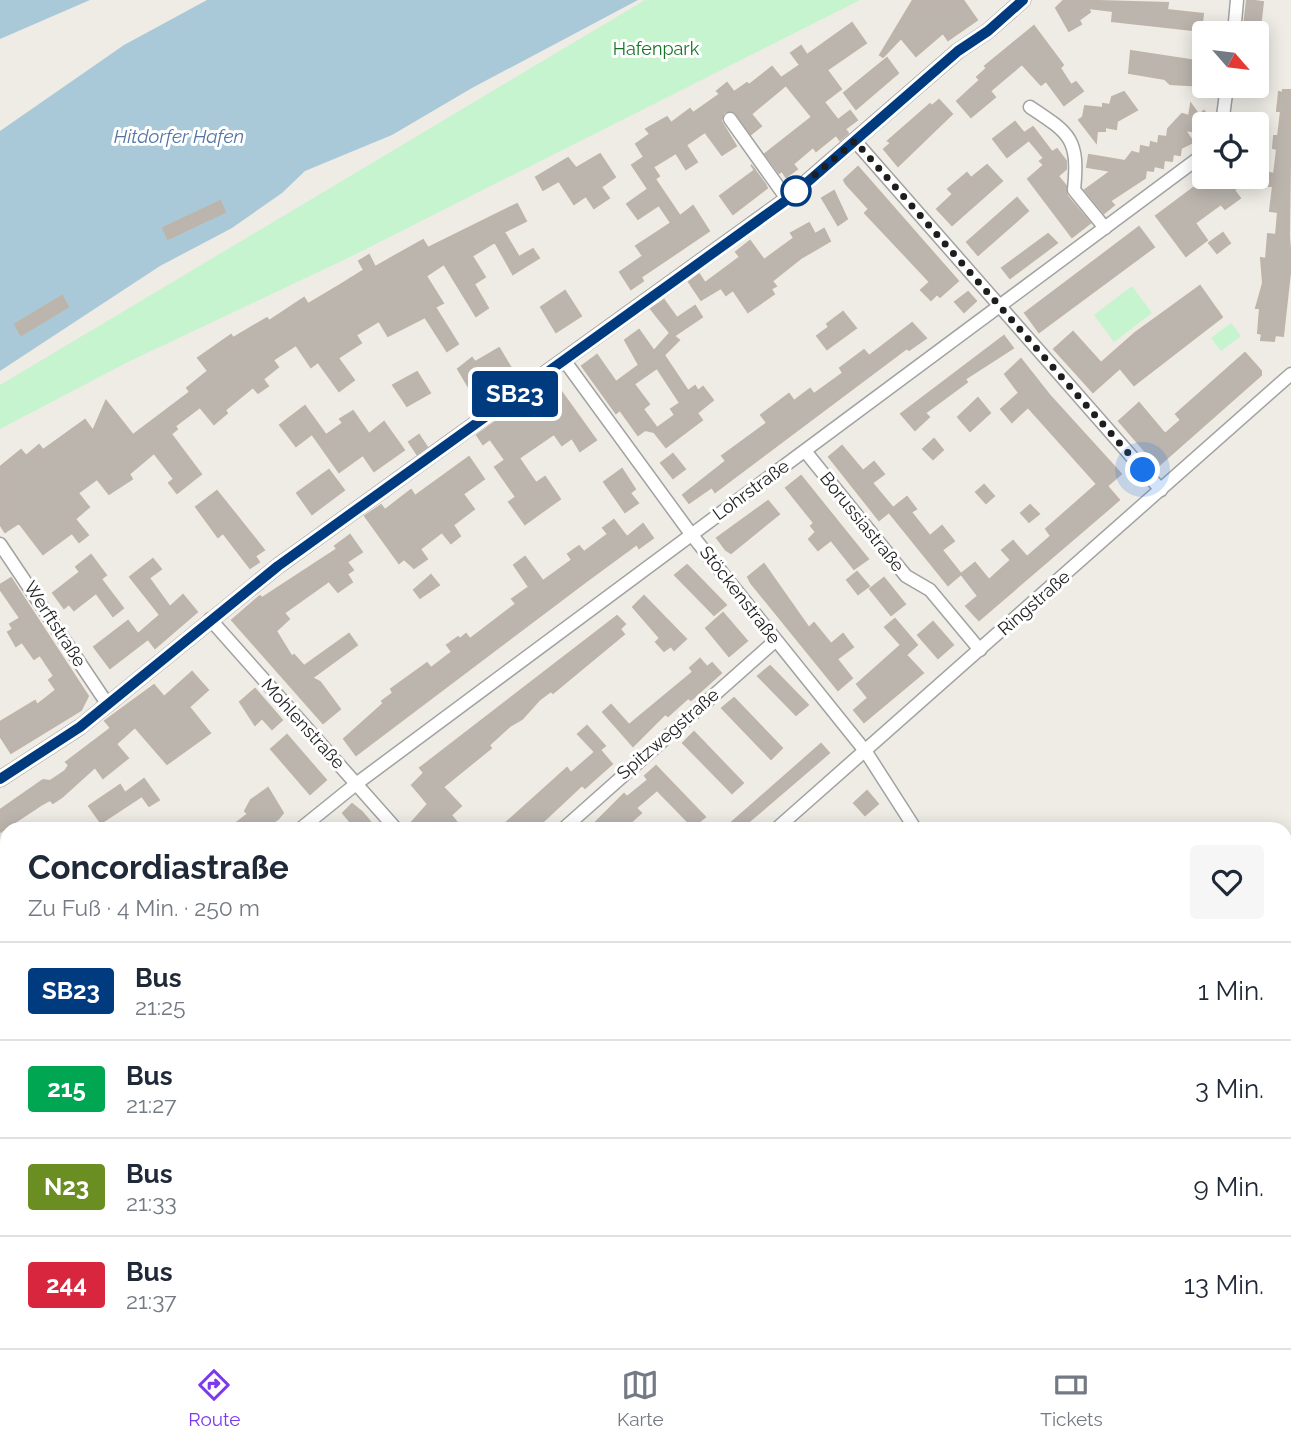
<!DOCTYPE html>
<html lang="de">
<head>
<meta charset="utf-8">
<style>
  :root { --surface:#fff; --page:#f6f6f7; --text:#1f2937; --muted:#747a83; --line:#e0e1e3; --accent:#7c3aed }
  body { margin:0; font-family:Raleway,sans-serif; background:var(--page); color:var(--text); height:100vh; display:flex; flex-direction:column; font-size:26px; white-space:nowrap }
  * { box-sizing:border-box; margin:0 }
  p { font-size:23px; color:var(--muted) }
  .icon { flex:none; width:38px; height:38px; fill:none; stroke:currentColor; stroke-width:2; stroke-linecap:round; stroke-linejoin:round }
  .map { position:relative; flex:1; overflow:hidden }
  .drawer { position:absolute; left:0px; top:822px; width:1292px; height:527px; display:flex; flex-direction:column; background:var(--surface); border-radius:21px 21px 0 0; box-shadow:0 4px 18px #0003 }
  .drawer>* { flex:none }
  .badge { padding:0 14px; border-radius:5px; font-size:24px; line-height:46px }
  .needle { width:46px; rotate:118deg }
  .controls { position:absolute; left:1192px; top:21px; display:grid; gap:14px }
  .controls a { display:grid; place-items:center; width:77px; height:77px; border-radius:7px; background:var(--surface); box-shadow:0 4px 18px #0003; font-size:35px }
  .you { position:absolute; width:35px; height:35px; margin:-18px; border:5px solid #fff; border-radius:50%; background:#1a73e8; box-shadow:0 0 0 10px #1a73e833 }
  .map>.badge { position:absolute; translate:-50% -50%; box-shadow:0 0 0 4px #fff }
  .round { display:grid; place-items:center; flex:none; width:74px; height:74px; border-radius:7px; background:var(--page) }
  .headline { display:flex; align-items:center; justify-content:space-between; height:119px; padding:0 28px }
  h1 { font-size:33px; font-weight:700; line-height:52px }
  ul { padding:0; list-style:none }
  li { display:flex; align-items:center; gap:21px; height:98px; padding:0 28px; border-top:2px solid var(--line) }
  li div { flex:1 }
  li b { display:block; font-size:26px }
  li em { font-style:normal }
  li .badge { min-width:77px; font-weight:700; text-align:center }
  .tabs { display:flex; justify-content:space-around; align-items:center; height:98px; border-top:2px solid var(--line); background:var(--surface); font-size:19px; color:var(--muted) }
  .tabs a { display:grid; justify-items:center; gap:4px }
  .tabs .selected { color:var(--accent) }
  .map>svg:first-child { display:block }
  .grass { fill:#c4e4b0 }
  .park { fill:#c6f4ce }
  .water { fill:#aac9d8 }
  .building { fill:#bbb5ae; stroke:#beb4a9; stroke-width:2; fill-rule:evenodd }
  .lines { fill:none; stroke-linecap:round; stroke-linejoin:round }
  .minor-casing { stroke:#a2a2a2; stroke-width:15 }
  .tertiary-casing { stroke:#a2a2a2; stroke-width:17 }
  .minor { stroke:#fff; stroke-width:12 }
  .tertiary { stroke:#fff; stroke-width:14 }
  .line-casing { stroke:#fff; stroke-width:16 }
  .line { stroke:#003b80; stroke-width:10 }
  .walk { stroke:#1e1e1e; stroke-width:7; stroke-dasharray:0 12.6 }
  .stop-dot { fill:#fff; stroke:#003b80; stroke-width:3.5 }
  .labels { text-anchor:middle; stroke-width:6; stroke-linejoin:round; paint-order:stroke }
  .park-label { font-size:18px; fill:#167326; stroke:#fff }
  .street-label { font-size:18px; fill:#1e1e1e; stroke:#fff }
  .water-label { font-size:19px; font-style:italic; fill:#5375a5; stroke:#fff }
</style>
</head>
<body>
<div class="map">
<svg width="1291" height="1348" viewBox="0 0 1291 1348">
  <rect width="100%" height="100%" fill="#eeece5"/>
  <!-- grass -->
  <path class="grass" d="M825 1342H1023L1013 1348H817Z"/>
  <!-- park -->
  <g class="park">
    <path d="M645 0H860L350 257 128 362 0 429V385Z"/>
    <path d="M1132 286 1152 313 1114 342 1094 315Z"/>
    <path d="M1231 323 1241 336 1221 351 1211 338Z"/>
  </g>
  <!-- water -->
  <g class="water">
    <path d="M0 0H90L0 39Z"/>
    <path d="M207 0H638L472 88 392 135 305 171 282 193 232 228 160 266 0 371V131L124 45Z"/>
  </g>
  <!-- building -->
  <g class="building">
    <path d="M913 0H963L977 20 948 40 943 33 916 56 901 38 883 57 880 55Z"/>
    <path d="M1064 0 1168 3 1167 10 1203 14 1201 31 1112 21 1113 11 1088 8 1090 12 1079 20 1081 24 1069 31 1056 8Z"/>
    <path d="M1247 0 1263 2 1260 28 1244 26Z"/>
    <path d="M852 23 866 43 827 70 841 89 824 102 838 120 850 111 857 120 845 129 848 133 840 140 836 135 816 151 813 147 793 164 797 169 786 177 782 171 779 173 765 154 812 117 786 85 751 114 761 126 751 134 734 111 724 112 721 121 736 146 722 155 705 132 686 145 697 162 686 169 676 153 653 167 659 176 655 179 680 216 693 206 709 231 641 277 643 281 631 289 620 272 643 256 636 246 671 223 659 205 638 219 627 204 648 189 632 165 644 157 636 144 650 134 646 129 667 117 671 123 690 109 693 113 720 94 717 91 727 83 734 92 747 83 749 85 772 67 781 78 800 65 791 53 801 46 807 55Z"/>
    <path d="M1034 26 1063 65 1060 68 1071 85 1076 82 1083 91 1064 105 1046 81 1041 85 1022 64 990 91 995 97 971 117 957 101 980 80 977 77 987 68 985 66Z"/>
    <path d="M1131 51 1204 62V86L1170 84 1165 79 1129 73Z"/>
    <path d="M887 58 898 73 856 109 844 93Z"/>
    <path d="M1283 90H1291L1289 236 1291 264 1283 336 1275 335 1274 341 1261 340 1262 334 1258 333 1260 308H1256L1263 283 1261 258 1266 259 1268 234 1276 235 1278 212 1270 211 1273 186H1269L1270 173 1274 174 1277 149 1273 148 1274 136H1278L1281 111H1277L1279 92 1283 93Z"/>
    <path d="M1124 92 1137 110 1117 121 1116 129 1105 127V131H1097L1096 142 1079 120 1083 117 1085 106 1103 108V104L1110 105 1112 97Z"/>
    <path d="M939 100 952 114 898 166 884 149 891 143 888 141 930 104 932 106Z"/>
    <path d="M1191 104 1199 115 1204 111 1211 121 1204 124 1203 133 1185 130 1193 142 1181 148 1180 155 1173 154 1172 161 1164 160 1163 168 1154 166 1153 171 1146 170 1145 178 1110 201 1114 205 1104 213 1085 190 1111 171 1087 167 1089 155 1125 161 1132 152 1140 154 1141 146 1150 148 1151 142 1158 144 1159 136 1167 137 1168 129 1182 114 1189 116Z"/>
    <path d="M1015 122 1024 133 1033 127 1052 152 1057 149 1066 161V169L1058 176 1066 186 1067 196 1090 223 1072 237 1028 179 1044 165 1040 161 1044 158 1029 140 1007 157 993 139Z"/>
    <path d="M600 154 615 177 601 187 609 198 594 208 586 196 574 204 559 181 543 190 536 177 568 158 576 168Z"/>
    <path d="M751 165 765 184 767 188 733 214 720 196 755 170Z"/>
    <path d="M987 165 1002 181 952 225 937 209 953 194 948 189 967 173 971 178Z"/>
    <path d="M858 167 958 281 940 297 937 294 931 300 921 290 930 282 865 213 869 209 846 184 844 180Z"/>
    <path d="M1208 177H1251L1234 190 1240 198 1225 209 1221 204 1195 223 1207 240 1186 256 1156 216Z"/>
    <path d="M834 191 847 219 838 225 822 198Z"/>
    <path d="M1017 198 1028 211 978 255 967 242Z"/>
    <path d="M220 201 225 212 168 239 163 228Z"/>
    <path d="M517 204 526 221 504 232 519 257 533 249 539 258 513 274 495 242 472 256 485 277 474 284 488 308 476 316 444 264 426 276 443 303 435 307 458 344 447 351 425 317 388 336 379 321 356 335 361 343 338 358 354 380 339 391 318 362 311 367 296 345 273 360 278 367 263 379 268 386 258 393 253 387 225 410 227 413 214 424 200 407 175 426 177 429 171 434 201 474 177 493 169 483 174 479 154 453 129 474 132 479 109 494 97 479 78 493 89 507 75 519 88 535 79 542 72 533 43 554 19 523 5 532 0 524V467L21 450 26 456 39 445 43 450 85 420 93 431 106 401 133 435 190 392 187 388 208 371 198 358 231 335 233 338 267 318 269 321 304 298 308 304 340 285 364 270 359 261 369 255 375 267 423 240 428 248Z"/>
    <path d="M809 223 815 234 824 229 830 241 801 258 772 281 776 286 771 289 774 294 748 312 733 290 726 295 721 288 701 300 689 282 699 274 705 283 740 257 736 252 750 241 764 260 794 238 791 233Z"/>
    <path d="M1139 227 1154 247 1039 332 1025 313Z"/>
    <path d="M1223 233 1230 243 1217 253 1209 243Z"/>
    <path d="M1048 234 1057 243 1010 278 1002 268Z"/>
    <path d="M1200 286 1222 317 1134 385 1120 368 1093 392 1054 349 1073 332 1101 363 1135 333Z"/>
    <path d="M565 291 581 316 556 332 541 307Z"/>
    <path d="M968 292 976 301 964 312 955 302Z"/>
    <path d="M62 296 68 307 21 335 15 324Z"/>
    <path d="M664 300 677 318 695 306 702 317 674 336 679 340 664 355 688 391 695 386 698 391 703 387 713 400 697 413 702 420 666 447 654 432 645 430 638 435 620 410 616 413 582 366 597 355 616 382 639 365 625 340 639 330 654 351 670 333 651 309ZM657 368 680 403 671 409 675 415 657 428 643 409 649 404 634 384Z"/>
    <path d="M843 312 856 328 827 349 817 336 829 327 827 324Z"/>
    <path d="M912 323 926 338 909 350 907 348 715 492 712 487 689 503 683 495 726 461 722 456 767 423 761 415 789 394 794 401 810 389 814 394 843 373 840 368 864 350 869 356Z"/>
    <path d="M1004 336 1013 348 965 379 967 382 925 413 929 417 915 430 901 414Z"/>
    <path d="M499 348 514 373 471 391 458 369 472 358 475 362Z"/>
    <path d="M1245 353 1261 371V375L1158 466 1119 421 1139 403 1165 434 1181 420 1176 414Z"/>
    <path d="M1021 359 1051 397 1121 474 1107 486 1119 500 979 620 966 606 978 596 961 574 948 585 889 512 879 520 829 457 842 446 863 471 874 462 884 474 872 483 893 508 907 497 916 509 911 512 930 536 942 526 954 541 942 550 961 574 975 563 989 580 1011 560 1002 550 1013 541 1027 557 1051 536 1046 529 1097 484 1028 407 1012 422 1001 409 1019 393 1005 374Z"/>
    <path d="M417 372 430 393 407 406 393 385Z"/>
    <path d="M558 387 596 440 580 451 572 438 562 445 554 434 519 458 536 483 545 477 560 499 525 524 509 502 516 497 495 467 505 460 490 439 483 444 477 435 538 391 543 398Z"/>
    <path d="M978 398 990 413 970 431 958 417Z"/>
    <path d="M305 406 326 435 343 423 340 419 353 411 369 434 384 422 404 450 374 471 363 455 339 472 312 434 296 446 280 425Z"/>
    <path d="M419 435 427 447 417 454 409 442Z"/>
    <path d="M934 439 943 450 933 459 923 449Z"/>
    <path d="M673 454 685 469 673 478 661 463Z"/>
    <path d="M469 457 484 479 463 494 474 509 453 525 460 536 451 543 442 532 420 549 427 559 414 568 404 559 399 563 365 516 381 505 385 510 411 490 415 496Z"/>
    <path d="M622 469 635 489 630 493 638 503 625 512 604 482Z"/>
    <path d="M329 470 344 490 312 514 297 493Z"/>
    <path d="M801 476 868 559 854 569 831 540 818 550 809 539 816 532 811 526 814 523 786 488Z"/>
    <path d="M984 485 994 496 986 503 976 492Z"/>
    <path d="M217 491 264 550 255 556 259 562 250 568 223 533 218 537 196 507Z"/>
    <path d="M768 501 779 514 731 553 726 550 717 538Z"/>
    <path d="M1030 505 1039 514 1029 522 1021 513Z"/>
    <path d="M614 520 627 537 643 524 653 538 639 548 637 544 588 580 356 755 344 739 384 703 382 701 393 693 391 689 427 663 431 668 452 652 447 645 458 637 460 639 466 634 470 639 516 604 512 599 529 587 514 565 525 557 543 581 572 560 568 554 579 546 584 552 608 534 603 528Z"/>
    <path d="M350 535 362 552 347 562 353 570 347 574 352 582 338 592 329 581 284 613 289 619 276 631 292 657 294 655 304 666 349 634 357 645 312 678 320 682 340 709 323 723 232 620 260 596 262 598 337 549 335 546Z"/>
    <path d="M91 555 106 575 101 579 123 608 113 616 96 593 74 610 69 604 64 608 53 593 80 572 76 567Z"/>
    <path d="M153 559 161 569 149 578 170 607 183 595 197 612 155 648 148 639 110 668 94 647 128 621 138 634 160 615 130 577Z"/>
    <path d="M764 564 809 628 814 623 831 644 843 634 853 647 837 659 852 678 838 690 751 583 748 577Z"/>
    <path d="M687 565 726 605 714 615 675 575Z"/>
    <path d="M857 572 869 586 858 594 847 580Z"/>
    <path d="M431 575 439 585 420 598 414 590Z"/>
    <path d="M11 578 88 696 81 710 11 753 0 736V722L35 701 37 705 56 690 49 680 54 676 40 655 34 659 22 642 16 646 8 632 13 629 10 624 20 618 0 589V585Z"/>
    <path d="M884 578 905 604 891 615 870 589Z"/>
    <path d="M644 596 686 639 674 650 671 646 664 651 656 642 660 638 633 607Z"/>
    <path d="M723 613 747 641 729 656 706 628Z"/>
    <path d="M617 616 625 624 620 629 624 634 553 693 551 691 539 700 522 719 510 726 489 745 491 748 443 787 461 806 451 815 463 830H418L412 822 428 804 412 785 424 773 420 768Z"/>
    <path d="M895 619 917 645 906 655 923 673 864 722 854 710 868 698 857 684 901 645 885 627Z"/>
    <path d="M933 622 953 645 938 658 918 635Z"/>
    <path d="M700 659 707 667 712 663 721 673 691 700 688 698 668 716 665 714 633 746 603 712 611 705 629 725 693 672 690 668Z"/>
    <path d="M770 666 808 705 796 715 758 676Z"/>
    <path d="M192 672 208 690 189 707 210 733 167 764 135 727 116 744 128 758 103 778 95 767 62 797 53 803 50 800 41 805 0 832V810L43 780 50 781 65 771 69 765 66 762 111 728 105 721 154 685 164 697Z"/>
    <path d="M255 689 282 720 272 729 262 718 255 725 240 702Z"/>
    <path d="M734 698 782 748 771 759 722 708Z"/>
    <path d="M587 726 605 746 600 750 612 764 585 788 582 785 534 830H513L507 822 567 768 571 773 595 752 578 734Z"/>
    <path d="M694 732 743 783 732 793 683 743Z"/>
    <path d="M287 735 326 780 310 794 271 749Z"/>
    <path d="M821 744 829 753 746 824 750 830H723Z"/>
    <path d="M656 766 705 817 693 827 657 790 636 808 641 813 622 830H588L624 794 627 797 648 780 645 776Z"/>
    <path d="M144 779 159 800 149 806 142 796 101 823 89 806 120 785 125 793Z"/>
    <path d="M268 788 283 813 278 819 261 830H227L248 814 245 811 251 800Z"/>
    <path d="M867 791 878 804 865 815 854 803Z"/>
    <path d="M352 804 362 812 377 830H357L343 813Z"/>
  </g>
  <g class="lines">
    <!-- minor casing -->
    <g class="minor-casing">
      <g id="minor">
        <path d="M1234 33 1237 0"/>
        <path d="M1030 107C1071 134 1079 139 1074 190L1105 228"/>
        <path d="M730 119 787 199"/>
        <path d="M1222 124 1227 86"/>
        <path d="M855 141 1161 490"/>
        <path d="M564 360 691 534 866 752 916 830"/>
        <path d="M805 451 906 576 930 590 980 650"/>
        <path d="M0 544 108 705"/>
        <path d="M210 619 397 830"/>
        <path d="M299 830 356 784 1204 154"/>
        <path d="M562 830 775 641"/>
        <path d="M775 830 1291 374"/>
        <path d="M0 1022 7 1017"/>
        <path d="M0 1143 7 1151"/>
        <path d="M473 1342 476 1348"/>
        <path d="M765 1342 768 1348"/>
        <path d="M188 1348 195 1342"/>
        <path d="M328 1348 335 1342"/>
        <path d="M605 1348 614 1342"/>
      </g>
    </g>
    <!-- tertiary casing -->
    <g class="tertiary-casing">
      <path id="tertiary" d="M0 779 80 727 278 566 787 199 958 51 988 31 1023 0"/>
    </g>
    <!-- minor -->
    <use href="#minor" class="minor"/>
    <!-- tertiary -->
    <use href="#tertiary" class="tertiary"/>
  </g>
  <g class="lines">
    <!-- line casing -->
    <g class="line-casing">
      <path id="line" d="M0 779 80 727 278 566 788 199 958 51 988 31 1023 0"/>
    </g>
    <!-- line -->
    <use href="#line" class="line"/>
    <!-- walk -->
    <path class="walk" d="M796 191 855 141 1143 470"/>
  </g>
  <!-- markers -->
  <circle class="stop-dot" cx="796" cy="191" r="14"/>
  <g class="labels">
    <!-- park labels -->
    <g class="park-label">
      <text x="656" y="55">Hafenpark</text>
    </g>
    <!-- street labels -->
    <g class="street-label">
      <text transform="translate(751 490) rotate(-36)" y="6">Lohrstraße</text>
      <text transform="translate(862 522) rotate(51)" y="6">Borussiastraße</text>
      <text transform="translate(740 595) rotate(52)" y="6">Stöckenstraße</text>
      <text transform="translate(1034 603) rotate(-41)" y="6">Ringstraße</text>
      <text transform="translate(55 624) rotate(57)" y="6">Werftstraße</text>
      <text transform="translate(303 724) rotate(48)" y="6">Mohlenstraße</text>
      <text transform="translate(668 734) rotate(-41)" y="6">Spitzwegstraße</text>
    </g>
    <!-- water labels -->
    <g class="water-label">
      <text x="179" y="143">Hitdorfer Hafen</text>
    </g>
  </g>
</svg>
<div class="controls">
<a><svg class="needle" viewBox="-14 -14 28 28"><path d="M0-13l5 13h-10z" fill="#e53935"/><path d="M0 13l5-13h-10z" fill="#747a83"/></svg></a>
<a><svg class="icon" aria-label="locate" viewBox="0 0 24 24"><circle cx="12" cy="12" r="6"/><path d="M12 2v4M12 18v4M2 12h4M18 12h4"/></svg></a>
</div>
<div class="you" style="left:1143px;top:470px"></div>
<b class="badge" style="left:515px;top:394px;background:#003b80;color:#fff">SB23</b>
<section class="drawer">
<div class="headline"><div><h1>Concordiastraße</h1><p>Zu Fuß · 4 Min. · 250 m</p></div><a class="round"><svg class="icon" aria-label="heart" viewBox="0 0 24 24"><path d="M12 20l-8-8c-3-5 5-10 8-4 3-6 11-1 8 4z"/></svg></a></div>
<ul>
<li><span class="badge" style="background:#003b80;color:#fff">SB23</span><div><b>Bus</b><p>21:25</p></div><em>1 Min.</em></li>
<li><span class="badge" style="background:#00a651;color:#fff">215</span><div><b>Bus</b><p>21:27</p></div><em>3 Min.</em></li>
<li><span class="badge" style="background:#6b8e23;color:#fff">N23</span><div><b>Bus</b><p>21:33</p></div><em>9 Min.</em></li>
<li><span class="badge" style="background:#d7263d;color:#fff">244</span><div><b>Bus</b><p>21:37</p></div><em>13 Min.</em></li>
</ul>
</section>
</div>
<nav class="tabs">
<a class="selected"><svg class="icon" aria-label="directions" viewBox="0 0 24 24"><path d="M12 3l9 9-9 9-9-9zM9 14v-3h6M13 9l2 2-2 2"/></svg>Route</a>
<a><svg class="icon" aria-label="map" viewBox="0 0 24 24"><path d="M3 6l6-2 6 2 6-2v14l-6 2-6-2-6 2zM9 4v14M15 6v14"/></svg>Karte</a>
<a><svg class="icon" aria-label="tickets" viewBox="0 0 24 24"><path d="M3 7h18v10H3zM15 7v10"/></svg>Tickets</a>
</nav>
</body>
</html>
